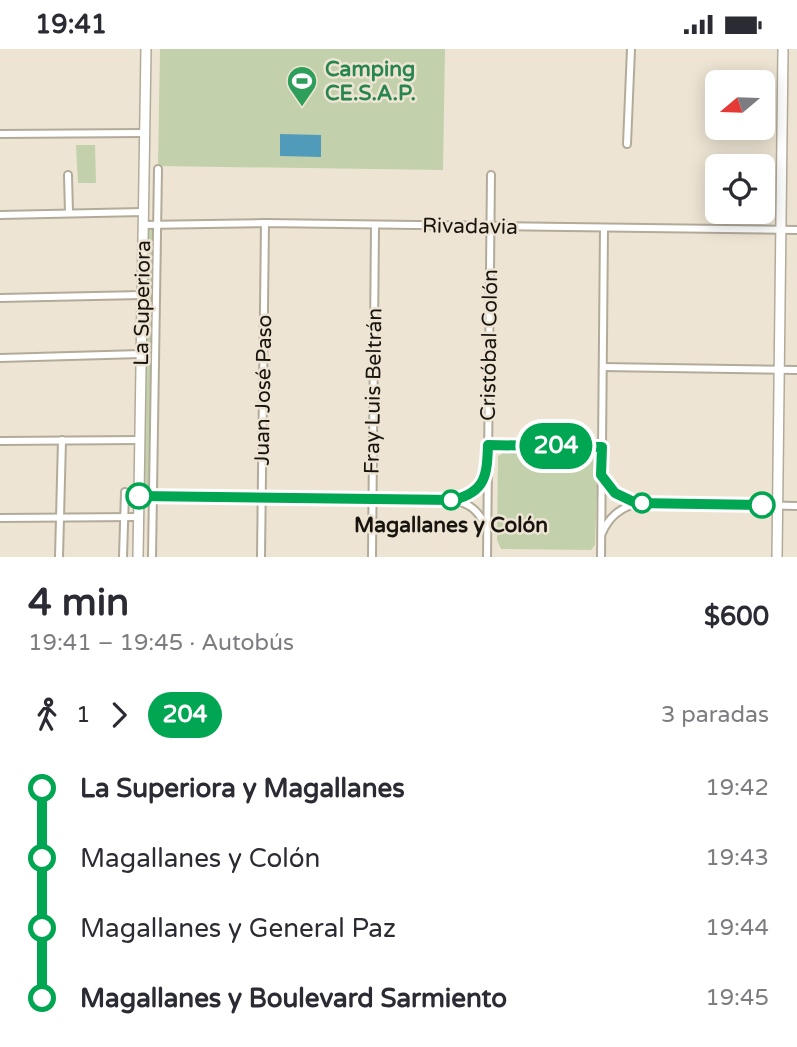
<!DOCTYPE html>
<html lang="es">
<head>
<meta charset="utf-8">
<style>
  :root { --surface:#fff; --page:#f2f2f3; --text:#2b2b33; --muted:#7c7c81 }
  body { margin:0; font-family:"Varela Round",sans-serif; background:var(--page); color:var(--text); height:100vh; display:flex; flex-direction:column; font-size:26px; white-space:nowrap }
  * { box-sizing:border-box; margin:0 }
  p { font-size:23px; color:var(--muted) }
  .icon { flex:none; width:38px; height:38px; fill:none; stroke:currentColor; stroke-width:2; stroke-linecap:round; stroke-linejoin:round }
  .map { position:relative; height:508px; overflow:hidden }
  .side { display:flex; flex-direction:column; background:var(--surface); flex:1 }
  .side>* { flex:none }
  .badge { padding:0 14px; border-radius:23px; font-size:24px; line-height:46px }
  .needle { width:46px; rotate:251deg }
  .fabs { position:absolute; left:705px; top:21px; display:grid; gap:14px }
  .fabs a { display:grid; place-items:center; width:70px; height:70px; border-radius:10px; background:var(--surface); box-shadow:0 4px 18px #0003; font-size:35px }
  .map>.badge { position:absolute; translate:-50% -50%; box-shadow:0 0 0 4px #fff }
  .legs { display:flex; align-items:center; gap:10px; height:77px; padding:0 28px; font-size:23px }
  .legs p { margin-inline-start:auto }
  .overview { display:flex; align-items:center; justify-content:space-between; height:119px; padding:0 28px }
  h1 { font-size:38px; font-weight:800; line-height:52px }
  ul { padding:0 28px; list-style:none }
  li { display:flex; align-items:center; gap:24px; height:70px; font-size:26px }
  li i { display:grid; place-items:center; width:10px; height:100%; margin:0 9px; background:currentColor }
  li i::after { content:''; width:18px; height:18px; margin:-9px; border:5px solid; border-radius:50%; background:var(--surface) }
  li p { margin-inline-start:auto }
  li:first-child i { background:linear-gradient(#0000 50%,currentColor 0) }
  li:last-child i { background:linear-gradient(currentColor 50%,#0000 0) }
  .status { display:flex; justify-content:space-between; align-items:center; height:49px; padding:0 35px; background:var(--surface); direction:ltr }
  .status svg { height:19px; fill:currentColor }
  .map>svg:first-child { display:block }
  .green { fill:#c2d1ab }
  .water { fill:#509bba }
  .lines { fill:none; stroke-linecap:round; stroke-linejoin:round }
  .street-casing { stroke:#b3ab9a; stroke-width:10 }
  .secondary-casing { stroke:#b3ab9a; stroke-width:12 }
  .street { stroke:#fff; stroke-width:6 }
  .secondary { stroke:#fff; stroke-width:9 }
  .line-1-casing { stroke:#fff; stroke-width:16 }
  .line-1 { stroke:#00a651; stroke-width:10 }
  .stop-1-dot { fill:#fff; stroke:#00a651; stroke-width:3.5 }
  .labels { text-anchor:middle; stroke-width:5; stroke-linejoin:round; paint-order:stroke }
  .leisure-label { font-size:21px; font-weight:bold; fill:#27864d; stroke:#ede4d3; text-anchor:start }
  .street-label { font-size:21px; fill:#18150f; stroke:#ede4d3 }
  .stop-label { font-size:21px; font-weight:bold; fill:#18150f; stroke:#ede4d3 }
</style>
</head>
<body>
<div class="status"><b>19:41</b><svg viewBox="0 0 49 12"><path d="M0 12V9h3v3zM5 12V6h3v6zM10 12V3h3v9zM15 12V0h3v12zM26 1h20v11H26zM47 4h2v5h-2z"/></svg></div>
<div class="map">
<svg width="797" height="508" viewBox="0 0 797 508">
  <rect width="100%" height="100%" fill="#ede4d3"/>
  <!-- green -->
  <g class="green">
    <path d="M160 0H445L443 121 158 117Z"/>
    <path d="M95 96 96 134H78L76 96Z"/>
    <path d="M148 180 154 181 149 440 143 442Z"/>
    <path d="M505 403 591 405 598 408 595 496 591 501 501 500 497 491 498 407Z"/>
  </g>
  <!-- water -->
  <path class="water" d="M280 85 321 86V108L280 107Z"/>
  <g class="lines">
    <!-- street casing -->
    <g class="street-casing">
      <g id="street">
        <path d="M0 85 144 84"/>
        <path d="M627 95 631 0"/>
        <path d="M68 126 69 164"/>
        <path d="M0 166 143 163"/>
        <path d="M143 176 265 174 797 181"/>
        <path d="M0 249 142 246"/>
        <path d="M0 309 141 305"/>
        <path d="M603 318 797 321"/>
        <path d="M0 392 140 391"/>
        <path d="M488 396 602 398"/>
        <path d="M602 428 615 444 636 454"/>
        <path d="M139 447 453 451C470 454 478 462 486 477"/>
        <path d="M455 450C470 447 479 440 486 425"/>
        <path d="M0 469 138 468"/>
        <path d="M602 484C609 468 619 460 636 454L797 457"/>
        <path d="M59 508 62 391"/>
        <path d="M123 508 125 443"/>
        <path d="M152 508 158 120"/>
        <path d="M261 508 265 174"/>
        <path d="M372 508 375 176"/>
        <path d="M487 508 491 126"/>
        <path d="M601 508 604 179"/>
      </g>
    </g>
    <!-- secondary casing -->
    <g class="secondary-casing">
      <g id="secondary">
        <path d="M138 508 146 0"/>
        <path d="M777 508 783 0"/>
      </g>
    </g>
    <!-- street -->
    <use href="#street" class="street"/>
    <!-- secondary -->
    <use href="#secondary" class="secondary"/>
  </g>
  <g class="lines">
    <!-- line-1 casing -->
    <g class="line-1-casing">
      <path id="line-1" d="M139 447 453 451C486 443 487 426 488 396L602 398 601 426 615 444 636 454 762 456"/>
    </g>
    <!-- line-1 -->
    <use href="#line-1" class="line-1"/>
  </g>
  <!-- icons -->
  <defs>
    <g id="stadium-pin" transform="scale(1.575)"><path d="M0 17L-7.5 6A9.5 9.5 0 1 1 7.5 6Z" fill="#2e9e5b" stroke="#ede4d3"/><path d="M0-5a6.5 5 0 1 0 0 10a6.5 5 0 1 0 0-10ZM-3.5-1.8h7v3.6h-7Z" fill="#fff"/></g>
  </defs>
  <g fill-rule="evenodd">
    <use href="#stadium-pin" x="302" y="32"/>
  </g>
  <!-- markers -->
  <g class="stop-1-dot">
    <circle cx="139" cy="447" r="12"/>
    <circle cx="451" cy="451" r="9"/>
    <circle cx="642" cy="454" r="9"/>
    <circle cx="762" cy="456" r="12"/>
  </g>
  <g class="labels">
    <!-- leisure labels -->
    <g class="leisure-label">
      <text x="325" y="27">Camping<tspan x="325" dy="24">CE.S.A.P.</tspan></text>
    </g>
    <!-- street labels -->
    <g class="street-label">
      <text transform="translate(470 177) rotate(1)" y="7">Rivadavia</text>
      <text transform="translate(142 254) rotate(-89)" y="7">La Superiora</text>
      <text transform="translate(489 296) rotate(-89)" y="7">Cristóbal Colón</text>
      <text transform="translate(263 341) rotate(-89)" y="7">Juan José Paso</text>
      <text transform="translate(373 342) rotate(-89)" y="7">Fray Luis Beltrán</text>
    </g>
    <!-- stop labels -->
    <g class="stop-label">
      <text x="451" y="483">Magallanes y Colón</text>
    </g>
  </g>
</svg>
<div class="fabs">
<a><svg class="needle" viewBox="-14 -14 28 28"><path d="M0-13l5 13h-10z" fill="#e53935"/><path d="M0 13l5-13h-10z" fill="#7c7c81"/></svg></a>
<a><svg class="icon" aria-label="locate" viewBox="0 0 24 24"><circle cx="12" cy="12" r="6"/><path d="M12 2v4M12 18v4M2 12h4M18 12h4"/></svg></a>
</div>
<b class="badge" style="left:556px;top:397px;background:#00a651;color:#fff">204</b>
</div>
<section class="side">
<div class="overview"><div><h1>4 min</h1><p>19:41 – 19:45 · Autobús</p></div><b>$600</b></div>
<div class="legs"><svg class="icon" aria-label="walk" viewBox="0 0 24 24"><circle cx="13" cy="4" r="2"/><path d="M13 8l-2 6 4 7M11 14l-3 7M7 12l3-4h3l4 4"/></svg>1<svg class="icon" aria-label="forward" viewBox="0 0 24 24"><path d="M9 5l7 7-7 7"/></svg><b class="badge" style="background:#00a651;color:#fff">204</b><p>3 paradas</p></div>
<ul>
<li><i style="color:#00a651"></i><b>La Superiora y Magallanes</b><p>19:42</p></li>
<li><i style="color:#00a651"></i><span>Magallanes y Colón</span><p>19:43</p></li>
<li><i style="color:#00a651"></i><span>Magallanes y General Paz</span><p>19:44</p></li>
<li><i style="color:#00a651"></i><b>Magallanes y Boulevard Sarmiento</b><p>19:45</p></li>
</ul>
</section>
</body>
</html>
